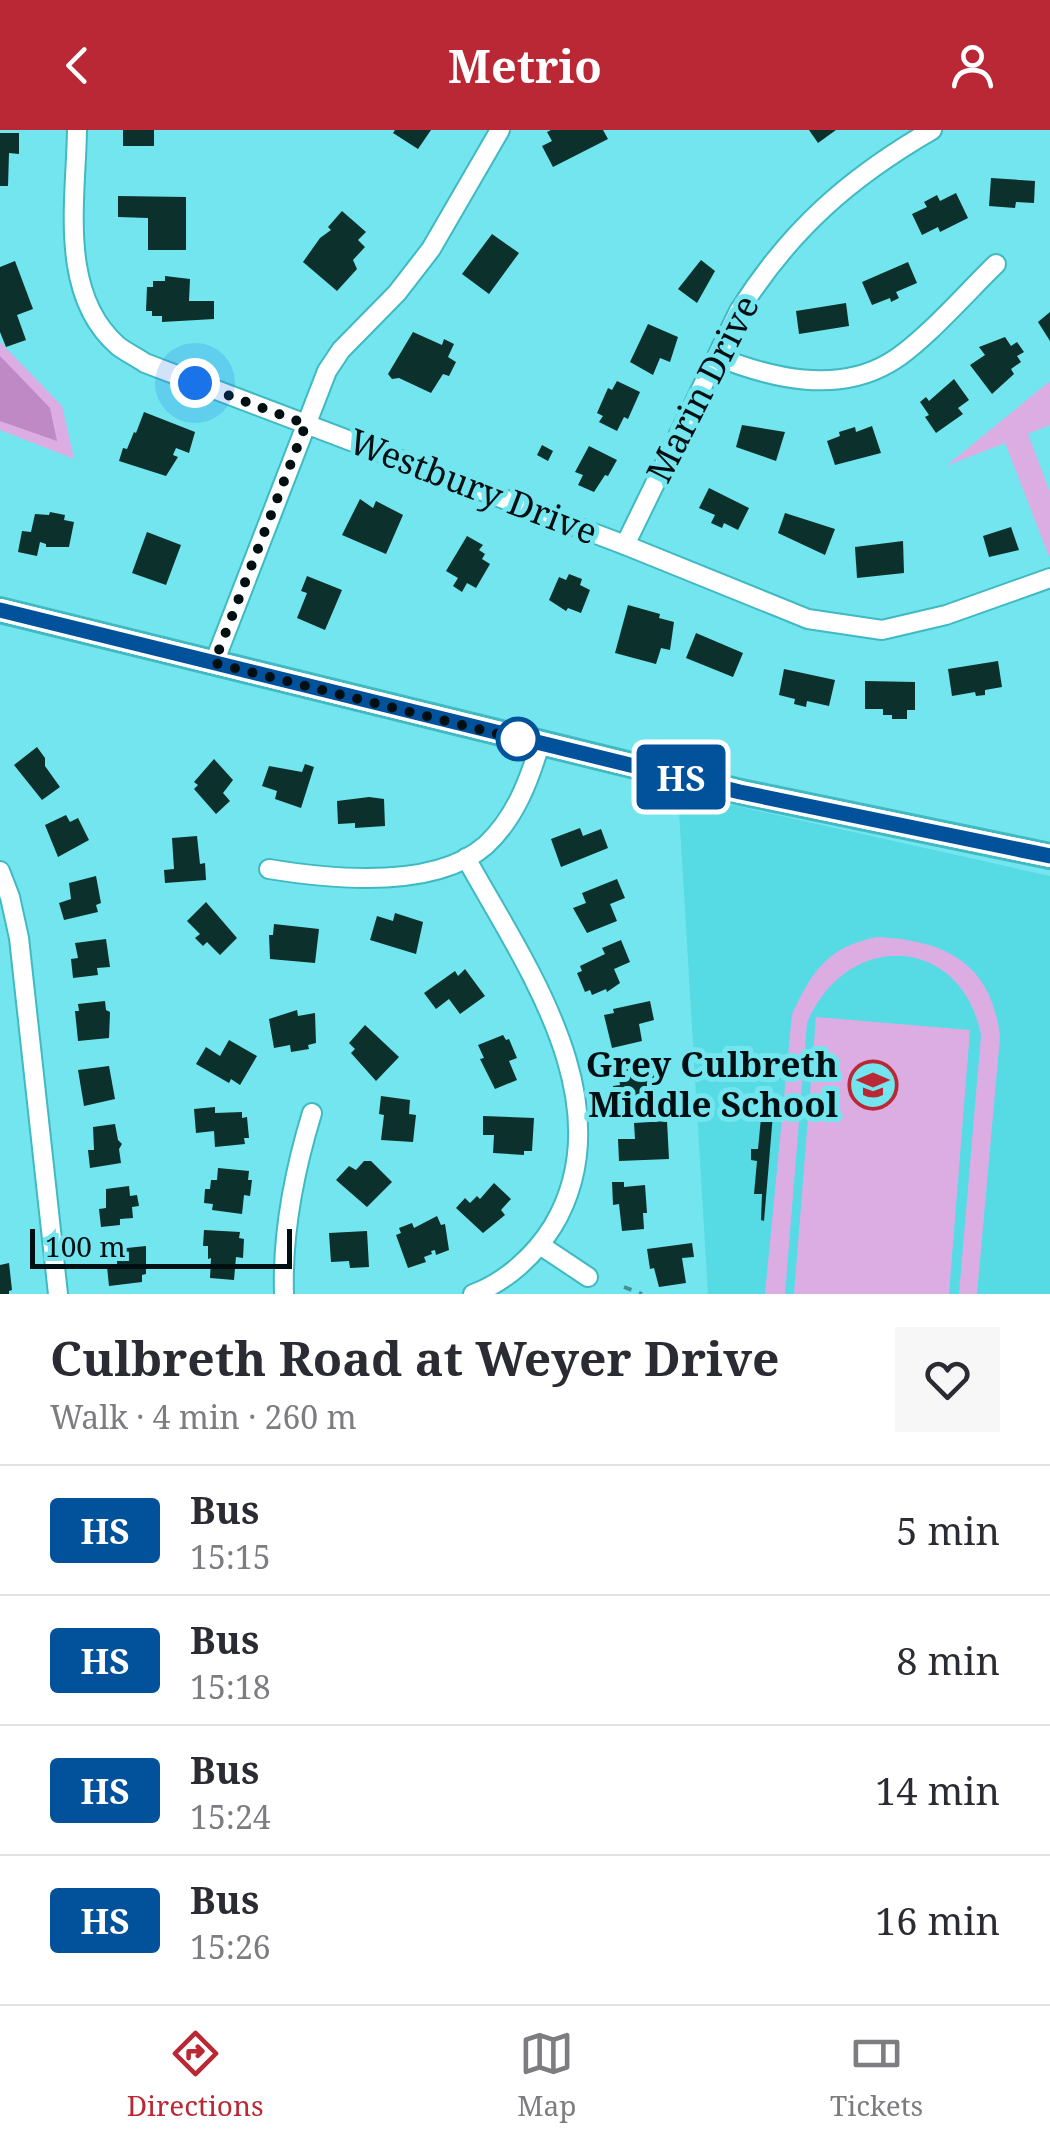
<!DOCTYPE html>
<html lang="en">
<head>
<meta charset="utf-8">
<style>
  :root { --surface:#fff; --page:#f7f7f7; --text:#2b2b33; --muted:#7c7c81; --line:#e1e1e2; --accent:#b92834 }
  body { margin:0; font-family:"Noto Serif",serif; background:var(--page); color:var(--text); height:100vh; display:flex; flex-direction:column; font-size:38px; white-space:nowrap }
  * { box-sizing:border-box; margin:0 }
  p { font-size:32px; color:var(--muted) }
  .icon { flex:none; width:55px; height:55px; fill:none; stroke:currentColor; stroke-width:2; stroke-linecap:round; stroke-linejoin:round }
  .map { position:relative; height:1164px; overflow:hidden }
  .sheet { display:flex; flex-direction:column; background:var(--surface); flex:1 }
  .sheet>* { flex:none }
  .badge { padding:0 20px; border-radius:8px; font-size:35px; line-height:65px }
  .scale { position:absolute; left:30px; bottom:25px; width:262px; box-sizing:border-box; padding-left:10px; border:5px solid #000f11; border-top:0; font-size:28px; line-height:35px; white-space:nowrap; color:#000f11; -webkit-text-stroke:8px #72e5ef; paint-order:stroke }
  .you { position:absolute; width:50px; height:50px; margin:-25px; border:8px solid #fff; border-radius:50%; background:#1a73e8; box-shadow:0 0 0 15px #1a73e833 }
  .map>.badge { position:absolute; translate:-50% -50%; box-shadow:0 0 0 5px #fff }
  .round { display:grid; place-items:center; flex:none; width:105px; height:105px; border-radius:0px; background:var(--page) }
  .overview { display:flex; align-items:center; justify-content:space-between; height:170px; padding:0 50px }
  h1 { font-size:48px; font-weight:700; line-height:75px }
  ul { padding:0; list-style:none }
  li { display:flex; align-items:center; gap:30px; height:130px; padding:0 50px; border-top:2px solid var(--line) }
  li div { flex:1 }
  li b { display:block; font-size:38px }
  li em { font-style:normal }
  li .badge { min-width:110px; font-weight:700; text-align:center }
  header { display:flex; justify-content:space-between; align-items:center; height:130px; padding:0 50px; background:var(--accent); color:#fff; font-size:45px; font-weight:700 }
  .dock { display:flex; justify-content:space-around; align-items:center; height:140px; border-top:2px solid var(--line); background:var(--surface); font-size:28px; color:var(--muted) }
  .dock a { display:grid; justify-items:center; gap:5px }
  .dock .active { color:var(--accent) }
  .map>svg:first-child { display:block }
  .built { fill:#56dae4 }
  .green { fill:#dcade3 }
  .forest { fill:#be89c5 }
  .building { fill:#0c302b }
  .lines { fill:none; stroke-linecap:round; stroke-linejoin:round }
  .minor-casing { stroke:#40b9c2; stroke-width:22 }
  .tertiary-casing { stroke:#40b9c2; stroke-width:28 }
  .path { stroke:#459198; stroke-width:4; stroke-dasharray:8 8; stroke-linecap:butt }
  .minor { stroke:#fff; stroke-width:18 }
  .tertiary { stroke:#fff; stroke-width:22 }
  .line-casing { stroke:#fff; stroke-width:22 }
  .line { stroke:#01519b; stroke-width:15 }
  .walk { stroke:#000f11; stroke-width:10; stroke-dasharray:0 18 }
  .stop-dot { fill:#fff; stroke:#01519b; stroke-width:5 }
  .labels { text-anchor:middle; stroke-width:10; stroke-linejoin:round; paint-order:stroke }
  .street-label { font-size:35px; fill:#000f11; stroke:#72e5ef }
  .poi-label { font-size:35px; font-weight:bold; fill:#000f11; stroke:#72e5ef; text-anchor:end }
</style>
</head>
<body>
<header><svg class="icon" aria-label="back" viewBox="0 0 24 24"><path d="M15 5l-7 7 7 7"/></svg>Metrio<svg class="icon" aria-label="person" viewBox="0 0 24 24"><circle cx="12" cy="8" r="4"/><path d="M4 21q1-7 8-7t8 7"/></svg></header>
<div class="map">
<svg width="1050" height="1164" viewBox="0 0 1050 1164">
  <rect width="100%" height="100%" fill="#72e5ef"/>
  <!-- built -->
  <path class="built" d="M678 663 1050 746V1164H708Z"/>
  <!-- green -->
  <g class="green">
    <path d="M0 212 62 276 74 329 0 300Z"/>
    <path d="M1050 251V295L1028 304 1050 362V429L1005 313 946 336Z"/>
    <path d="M876 807C945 810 992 833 1000 907L977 1164H959L981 905C962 805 847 798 807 893L785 1164H765L792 884C813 840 827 818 876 807Z"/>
    <path d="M816 887 970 900 949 1164H794Z"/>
  </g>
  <!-- forest -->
  <path class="forest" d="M0 226 50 278 57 311 0 291Z"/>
  <!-- building -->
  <g class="building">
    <rect x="123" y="0" width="31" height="16"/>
    <path d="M395 0H431L418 19 393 3Z"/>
    <path d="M551 0H603L608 9 553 37 542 16 552 11 547 2Z"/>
    <path d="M809 0H836L818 13Z"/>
    <path d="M0 3H19V24L9 23 8 56H0Z"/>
    <path d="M991 48 1035 51 1034 73 1016 72 1015 78 989 76Z"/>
    <path d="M956 63 968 88 940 102 938 97 922 105 912 84 927 77 924 72 937 65 940 71Z"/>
    <path d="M118 66 186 67V120H148V88L118 87Z"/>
    <path d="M342 81 366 102 358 110 365 117 353 130 357 139 337 161 303 132 320 108 331 100 328 97Z"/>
    <path d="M492 104 519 123 489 164 462 144Z"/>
    <path d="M701 130 715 141 697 173 678 159Z"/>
    <path d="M15 131 33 179 17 185 26 210 6 217 0 202V137Z"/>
    <path d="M908 132 917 153 896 162 899 168 891 172 890 168 872 175 862 152Z"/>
    <path d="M165 146 190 149 189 171H214V189L162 192V186H152V181H146L147 157H153V151H165Z"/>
    <path d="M846 173 849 196 799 204 796 181Z"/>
    <path d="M1050 182V211L1038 192Z"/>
    <path d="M648 194 678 207 670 232 660 228 653 245 630 232Z"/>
    <path d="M413 202 442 215 444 209 454 214 448 227 456 232 449 246 443 244 431 263 399 248 392 249 388 244Z"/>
    <path d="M1005 207 1011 216 1017 212 1024 222 1017 226 1021 232 1011 239 1014 244 992 264 970 235 985 225 979 217Z"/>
    <path d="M954 249 969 270 958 278 963 284 936 303 925 287 929 285 920 272 926 267 929 271Z"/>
    <path d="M617 251 640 262 628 289 624 287 617 301 599 292 603 286 597 283 608 258 612 260Z"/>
    <path d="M144 282 195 302 189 323 176 318 173 325 178 327 166 346 119 331 123 318 127 319 134 302 136 303Z"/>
    <path d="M742 295 785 302 776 331 736 317Z"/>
    <path d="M872 296 881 323 835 335 827 311 840 306 839 302 855 297 856 302Z"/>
    <path d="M542 315 553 321 548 331 537 325Z"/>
    <path d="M589 316 617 330 608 346 605 345 594 362 578 355 583 345 575 342Z"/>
    <path d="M709 358 749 378 738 400 724 393 722 398 711 393 715 385 699 378Z"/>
    <path d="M360 369 373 378 376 371 403 385 386 424 342 405Z"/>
    <path d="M50 382 65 385 64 390 74 392 69 417H46V414L40 412 37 426 18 422 22 401 31 402 35 384 49 385Z"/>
    <path d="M785 383 835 399 825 425 778 403Z"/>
    <path d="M1011 397 1019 420 989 427 983 406Z"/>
    <path d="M147 402 181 415 166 455 132 443Z"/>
    <path d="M467 406 483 415 479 420 485 424 482 429 490 434 476 458 467 453 462 462 453 456 458 448 446 441Z"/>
    <path d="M903 411 904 443 857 448 855 417Z"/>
    <path d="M569 444 582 449 580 455 590 460 581 483 568 478 566 481 549 470 559 447 566 450Z"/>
    <path d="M307 446 342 460 325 500 297 488 307 463 301 461Z"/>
    <path d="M628 475 660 484 659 488 674 492 670 520 661 518 656 534 615 523Z"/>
    <path d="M696 503 743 523 733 547 686 528Z"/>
    <path d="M998 531 1002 557 985 560V565L976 566 975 562 952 566 948 539Z"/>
    <path d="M784 539 835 550 829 576 807 571 806 577 794 574 795 569 779 565Z"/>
    <path d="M865 551 915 552V580H907V589H892V585H883V579H865Z"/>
    <path d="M37 617 45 628V636L60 657 42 670 14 635Z"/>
    <path d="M214 629 233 650 223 663 230 671 216 684 194 659 198 655 194 652Z"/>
    <path d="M305 634 314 637 301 678 275 669 277 661 262 656 269 636 302 642Z"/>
    <path d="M369 667 384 669 385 696 355 698V693L338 694 337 671Z"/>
    <path d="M66 685 70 692 78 688 89 710 58 727 45 695Z"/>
    <path d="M580 698 583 706 601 699 608 718 561 737 551 709Z"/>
    <path d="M197 706 200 734 205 733 206 750 165 753 164 740 174 739 172 708Z"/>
    <path d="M96 746 101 773 96 775 98 782 64 790 59 773 71 769 69 753Z"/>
    <path d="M617 749 625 768 610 774 617 791 587 803 573 778 586 773 582 763Z"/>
    <path d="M206 772 237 808 220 825 207 812 203 816 195 808 200 804 187 791Z"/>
    <path d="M395 783 423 792 416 824 370 810 377 786 393 791Z"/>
    <path d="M274 794 319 799 315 833 270 829 269 805H273Z"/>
    <path d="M106 809 110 837 97 838 98 845 73 848 71 829 78 828 75 813Z"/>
    <path d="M621 810 630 832 614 839 620 853 607 862 606 859 592 865 590 860 585 862 577 843 582 841 580 836 605 824 602 818Z"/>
    <path d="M465 839 485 866 460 884 449 869 436 879 424 863 455 841 458 846Z"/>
    <path d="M105 871 106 880 110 882 109 908 78 911 75 881H79L78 874Z"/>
    <path d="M650 871 654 890 639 894 642 911 612 918 604 885 614 883 613 879Z"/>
    <path d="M297 880 298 886 315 883 316 913 308 915 309 919 291 922 290 915 274 918 269 889Z"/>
    <path d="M365 895 399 927 376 951 351 923 355 919 349 913Z"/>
    <path d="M503 905 506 910 509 909 517 928 509 931 517 950 495 959 480 929 484 928 478 915Z"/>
    <path d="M229 910 257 926 240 955 231 949 229 953 196 934 206 917 220 926Z"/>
    <path d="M653 933 656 968 642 969V973L615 975 613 956 620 955 618 941 624 935Z"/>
    <path d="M109 936 115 969 84 976 78 940Z"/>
    <path d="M381 966 410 970 409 984 416 985 413 1012 381 1010 384 985 379 984Z"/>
    <path d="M215 977V983L242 982V988L247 987 249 1008H244L245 1014 215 1017 214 1001 196 1003 194 979Z"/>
    <path d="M769 983 773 984 764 1091 761 1090 762 1064H754L757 1031 751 1030V1019H758L761 988 769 989Z"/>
    <path d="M483 986 534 988 532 1021H524V1025L493 1023 494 1005H483Z"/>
    <path d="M667 991 669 1029 619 1031 618 1009H635L634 993Z"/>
    <path d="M115 994 118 1010 122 1014 119 1019 121 1033 90 1038 88 1020H94L93 997Z"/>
    <path d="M364 1031H371L392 1052 367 1077 336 1050 349 1036 356 1040Z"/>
    <path d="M218 1038 249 1041 248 1050H252L250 1066 244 1065 242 1084 212 1080 213 1074 204 1073 205 1059H210L211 1050H217Z"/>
    <path d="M612 1052H624V1057L645 1055 647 1083H643L644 1099 622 1101 619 1074 613 1075Z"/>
    <path d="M494 1053 511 1069 501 1080 505 1085 483 1103 456 1078 465 1068 470 1073 477 1066 480 1069Z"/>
    <path d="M129 1056 130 1066 137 1065 139 1076 132 1077 133 1088 120 1089V1095L101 1097 99 1079 106 1078V1059Z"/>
    <path d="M437 1086 441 1095 445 1094 449 1120 436 1125 435 1120 431 1121 432 1124 424 1127 426 1132 408 1138 396 1105 401 1103 399 1098 412 1093 414 1098Z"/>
    <path d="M204 1100 240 1102 239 1108 244 1109 243 1128 236 1127 234 1150 210 1148 211 1128 208 1129V1116H203Z"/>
    <path d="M367 1101 369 1137 350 1138 349 1131 331 1132 329 1103Z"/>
    <path d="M692 1113 694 1127 682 1128 686 1153 659 1157 654 1138 650 1139 647 1119Z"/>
    <path d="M146 1116V1144L142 1145V1152L109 1156 107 1137 117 1136V1119Z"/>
    <path d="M9 1133 12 1160 9 1161V1164H0V1135Z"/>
  </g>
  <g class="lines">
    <!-- minor casing -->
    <g class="minor-casing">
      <g id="minor">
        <path d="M77 0C76 70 58 164 118 216 126 222 136 227 145 233L625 415 808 489 882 500 946 485 1050 448"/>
        <path d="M718 227C771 248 836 264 889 233 921 215 968 161 996 134"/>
        <path d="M625 415 739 181C790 100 849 48 932 0"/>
        <path d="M214 533 327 241 341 220 397 163 431 119 500 0"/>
        <path d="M466 728C524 833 626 974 553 1096 535 1125 506 1152 473 1164"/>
        <path d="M269 739C330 749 435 760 486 715 515 688 529 651 540 614"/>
        <path d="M0 741 10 767 19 808 58 1164"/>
        <path d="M540 1115 588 1147"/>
        <path d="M284 1164C282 1102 294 1042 312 983"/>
      </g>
    </g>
    <!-- tertiary casing -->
    <g class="tertiary-casing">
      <path id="tertiary" d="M0 480 741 662 1050 726"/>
    </g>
    <!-- path -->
    <path class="path" d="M624 1157 642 1164"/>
    <!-- minor -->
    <use href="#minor" class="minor"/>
    <!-- tertiary -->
    <use href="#tertiary" class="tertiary"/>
  </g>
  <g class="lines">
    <!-- line casing -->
    <g class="line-casing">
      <path id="line" d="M0 480 740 662 1050 726"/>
    </g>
    <!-- line -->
    <use href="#line" class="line"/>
    <!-- walk -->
    <path class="walk" d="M195 253 306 294 214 533 518 609"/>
  </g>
  <!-- icons -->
  <defs>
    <g id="school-ring" transform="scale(2.5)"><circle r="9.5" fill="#72e5ef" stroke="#b92834" stroke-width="1.5"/><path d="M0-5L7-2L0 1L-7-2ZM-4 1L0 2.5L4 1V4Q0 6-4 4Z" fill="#b92834"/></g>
  </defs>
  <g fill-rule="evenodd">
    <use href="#school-ring" x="873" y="955"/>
  </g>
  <!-- markers -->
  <circle class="stop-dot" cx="518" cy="609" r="20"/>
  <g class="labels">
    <!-- street labels -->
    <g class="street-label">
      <text transform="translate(703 259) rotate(-63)" y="12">Marin Drive</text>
      <text transform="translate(473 357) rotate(21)" y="12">Westbury Drive</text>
    </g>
    <!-- poi labels -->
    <g class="poi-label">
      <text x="838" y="947">Grey Culbreth<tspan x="838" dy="40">Middle School</tspan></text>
    </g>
  </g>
</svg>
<div class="scale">100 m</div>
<div class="you" style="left:195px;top:253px"></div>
<b class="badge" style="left:681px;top:647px;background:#01519b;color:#fff">HS</b>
</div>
<section class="sheet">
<div class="overview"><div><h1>Culbreth Road at Weyer Drive</h1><p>Walk · 4 min · 260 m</p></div><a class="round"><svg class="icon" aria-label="heart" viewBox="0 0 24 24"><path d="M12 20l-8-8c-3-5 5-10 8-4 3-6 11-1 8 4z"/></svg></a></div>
<ul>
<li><span class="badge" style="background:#01519b;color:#fff">HS</span><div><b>Bus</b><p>15:15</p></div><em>5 min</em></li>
<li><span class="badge" style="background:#01519b;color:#fff">HS</span><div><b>Bus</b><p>15:18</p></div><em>8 min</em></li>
<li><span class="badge" style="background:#01519b;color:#fff">HS</span><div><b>Bus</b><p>15:24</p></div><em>14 min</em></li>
<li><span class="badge" style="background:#01519b;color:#fff">HS</span><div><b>Bus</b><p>15:26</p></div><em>16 min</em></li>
</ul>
</section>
<nav class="dock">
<a class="active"><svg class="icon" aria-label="directions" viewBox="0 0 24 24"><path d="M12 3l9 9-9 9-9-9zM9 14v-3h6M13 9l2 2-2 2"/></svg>Directions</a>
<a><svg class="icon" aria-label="map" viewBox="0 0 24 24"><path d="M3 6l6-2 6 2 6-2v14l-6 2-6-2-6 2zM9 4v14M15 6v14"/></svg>Map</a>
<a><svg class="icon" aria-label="tickets" viewBox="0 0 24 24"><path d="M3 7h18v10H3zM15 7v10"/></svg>Tickets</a>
</nav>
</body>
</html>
